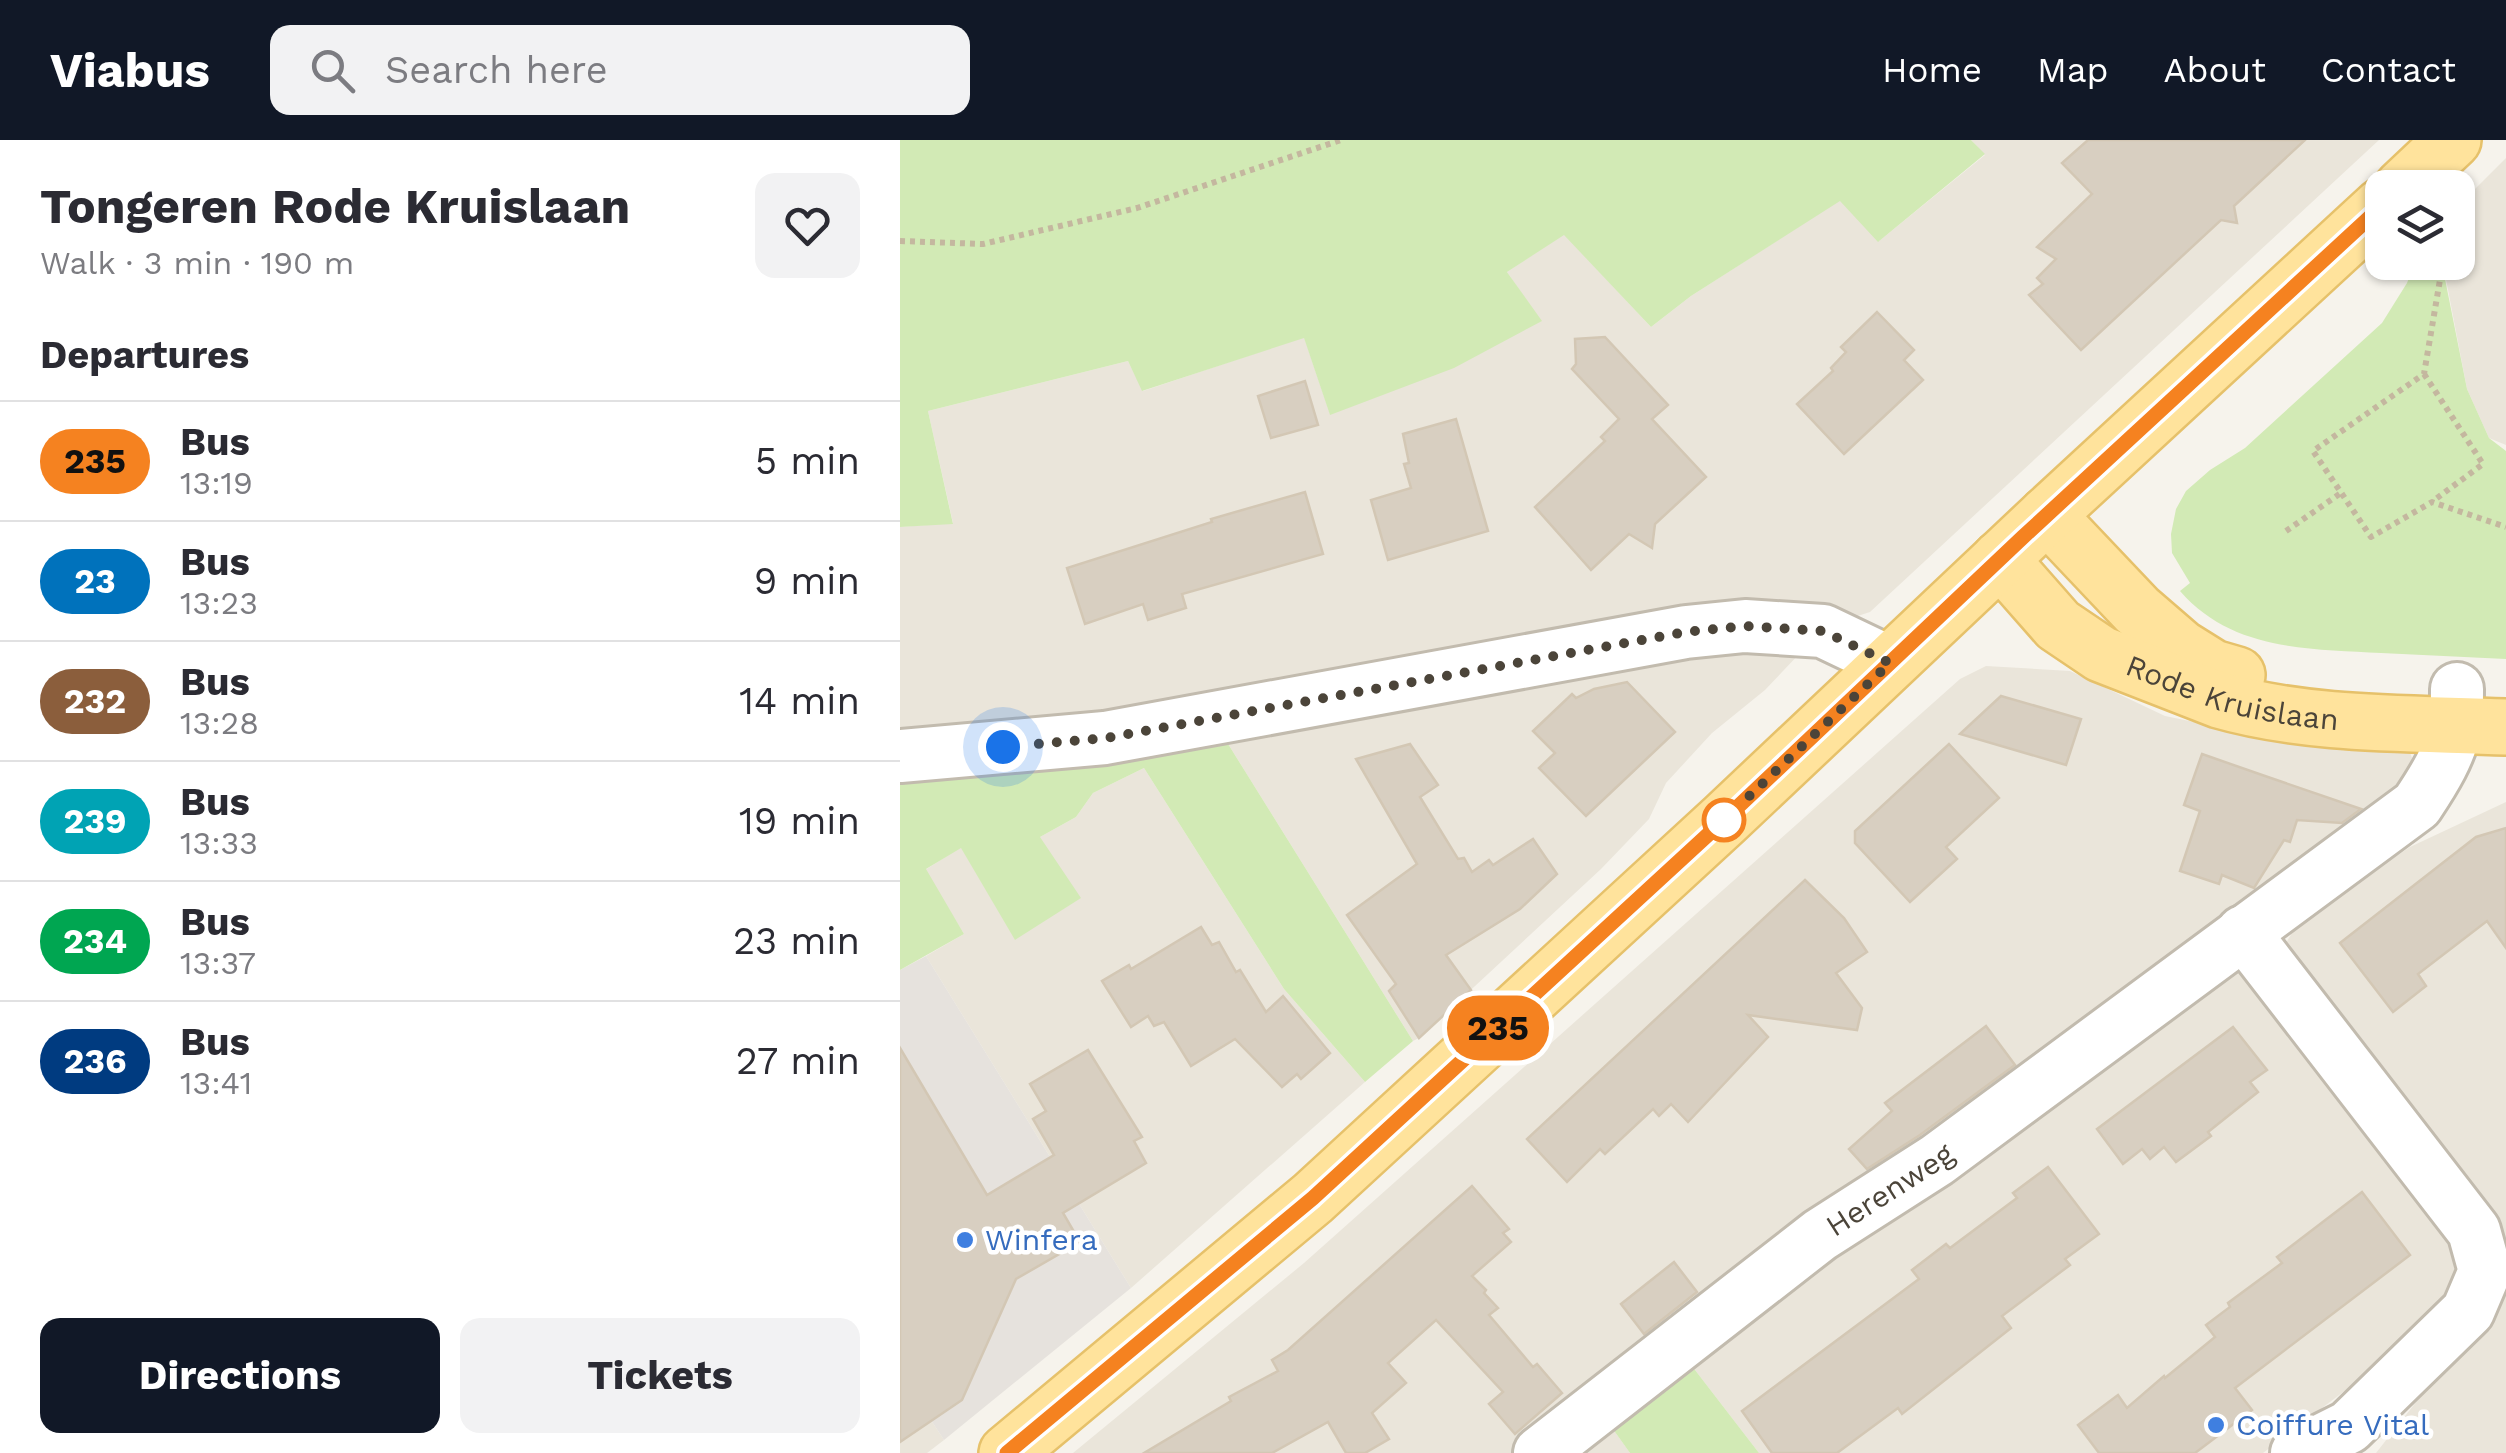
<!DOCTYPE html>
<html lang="en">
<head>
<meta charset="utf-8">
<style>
  :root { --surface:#fff; --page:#f2f2f3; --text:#2b2b33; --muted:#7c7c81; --line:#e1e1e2; --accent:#111827 }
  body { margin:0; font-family:"Work Sans",sans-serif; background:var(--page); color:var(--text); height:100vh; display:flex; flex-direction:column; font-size:38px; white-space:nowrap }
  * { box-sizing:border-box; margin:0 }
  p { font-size:32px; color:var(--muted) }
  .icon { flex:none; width:55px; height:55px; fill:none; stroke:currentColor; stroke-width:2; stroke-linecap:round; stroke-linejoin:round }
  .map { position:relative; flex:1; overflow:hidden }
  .side { display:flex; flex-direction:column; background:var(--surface); width:900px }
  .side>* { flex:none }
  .badge { padding:0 20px; border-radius:32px; font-size:35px; line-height:65px }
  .tools { position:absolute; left:1465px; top:30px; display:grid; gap:20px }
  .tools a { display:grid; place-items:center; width:110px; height:110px; border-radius:20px; background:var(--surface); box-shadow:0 2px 8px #0004; font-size:50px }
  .you { position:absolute; width:50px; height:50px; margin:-25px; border:8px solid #fff; border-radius:50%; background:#1a73e8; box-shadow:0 0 0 15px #1a73e833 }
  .map>.badge { position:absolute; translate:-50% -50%; box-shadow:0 0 0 5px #fff }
  h2 { padding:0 40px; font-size:38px; line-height:90px }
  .round { display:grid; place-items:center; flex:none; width:105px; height:105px; border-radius:20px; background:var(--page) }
  .headline { display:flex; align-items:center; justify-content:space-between; height:170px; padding:0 40px }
  h1 { font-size:48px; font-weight:700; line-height:75px }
  .button { display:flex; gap:20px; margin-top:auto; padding:20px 40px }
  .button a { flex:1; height:115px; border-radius:20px; background:var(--accent); color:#fff; font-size:40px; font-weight:700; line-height:115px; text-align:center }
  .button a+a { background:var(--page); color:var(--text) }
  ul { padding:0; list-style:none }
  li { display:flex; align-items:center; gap:30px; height:120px; padding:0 40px; border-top:2px solid var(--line) }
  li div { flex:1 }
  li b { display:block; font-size:38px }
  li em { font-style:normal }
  li .badge { min-width:110px; font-weight:700; text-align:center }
  header { display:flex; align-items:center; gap:60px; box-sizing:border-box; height:140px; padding:0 50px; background:var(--accent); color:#fff }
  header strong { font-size:48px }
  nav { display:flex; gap:55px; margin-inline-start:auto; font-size:35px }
  .search { width:700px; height:90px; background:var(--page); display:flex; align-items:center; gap:25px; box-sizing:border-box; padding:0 35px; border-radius:20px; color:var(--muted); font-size:38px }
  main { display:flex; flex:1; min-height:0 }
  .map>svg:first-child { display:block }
  .residential { fill:#eae5da }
  .industrial { fill:#e6e2dd }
  .green { fill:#d2eab5 }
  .building { fill:#d8cfc1; stroke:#d3c7b4; stroke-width:2.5 }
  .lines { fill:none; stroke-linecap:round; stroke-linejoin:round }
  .minor-casing { stroke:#c2bbae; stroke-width:58 }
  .major-casing { stroke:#e6c16a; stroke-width:60 }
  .path { stroke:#c4b79f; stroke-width:6; stroke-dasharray:5 5; stroke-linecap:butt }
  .minor { stroke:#fff; stroke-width:52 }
  .major { stroke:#ffe39c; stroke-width:55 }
  .line-casing { stroke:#fff; stroke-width:22 }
  .line { stroke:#f58220; stroke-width:15 }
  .walk { stroke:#4b4439; stroke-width:10; stroke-dasharray:0 18 }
  .stop-dot { fill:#fff; stroke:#f58220; stroke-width:5 }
  .shop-dot { fill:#3f7fe0; stroke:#fff; stroke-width:4 }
  .labels { text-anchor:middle; stroke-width:9; stroke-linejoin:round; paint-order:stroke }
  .street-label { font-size:30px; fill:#4b4439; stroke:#fff }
  .shop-label { font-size:30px; fill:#366cbe; stroke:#fff; text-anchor:start }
</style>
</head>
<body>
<header>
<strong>Viabus</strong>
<div class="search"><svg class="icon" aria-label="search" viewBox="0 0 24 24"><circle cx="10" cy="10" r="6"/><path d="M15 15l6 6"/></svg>Search here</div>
<nav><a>Home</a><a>Map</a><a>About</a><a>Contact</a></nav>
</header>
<main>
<section class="side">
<div class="headline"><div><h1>Tongeren Rode Kruislaan</h1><p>Walk · 3 min · 190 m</p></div><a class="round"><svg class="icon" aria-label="heart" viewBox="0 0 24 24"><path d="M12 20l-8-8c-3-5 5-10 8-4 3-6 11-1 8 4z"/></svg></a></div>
<h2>Departures</h2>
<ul>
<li><span class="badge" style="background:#f58220;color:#111">235</span><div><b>Bus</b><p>13:19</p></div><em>5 min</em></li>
<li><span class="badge" style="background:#0072bc;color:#fff">23</span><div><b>Bus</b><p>13:23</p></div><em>9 min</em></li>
<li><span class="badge" style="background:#8b5e3c;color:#fff">232</span><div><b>Bus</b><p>13:28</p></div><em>14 min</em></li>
<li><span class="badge" style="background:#00a3b4;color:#fff">239</span><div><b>Bus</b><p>13:33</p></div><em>19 min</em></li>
<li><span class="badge" style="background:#00a651;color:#fff">234</span><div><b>Bus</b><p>13:37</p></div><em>23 min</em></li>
<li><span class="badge" style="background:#003b80;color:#fff">236</span><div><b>Bus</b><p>13:41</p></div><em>27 min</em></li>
</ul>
<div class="button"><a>Directions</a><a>Tickets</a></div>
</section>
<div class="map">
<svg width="1606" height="1313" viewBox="0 0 1606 1313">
  <rect width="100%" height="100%" fill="#f6f3ec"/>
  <!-- residential -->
  <g class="residential">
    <path d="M1071 0H1479L970 472 939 482 503 529 0 603V387L53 383 28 271 228 221 243 251 404 197 430 274 641 181 607 132 664 94 751 187 791 156 940 60 979 101 1085 15Z"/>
    <path d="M1606 18V305L1589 298 1567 249 1544 129 1539 123 1558 122V66Z"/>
    <path d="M754 510 902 511 865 550 812 593 766 643 749 679 701 729 519 898 513 901 320 591Z"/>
    <path d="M1086 526 1170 531 1265 576 1309 585 1508 607 1512 618 1503 644 615 1313H173L404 1123 1060 539Z"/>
    <path d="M244 628 384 849 465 942 231 1148 26 816 64 794 25 730 61 707 115 799 140 697 176 677 193 653Z"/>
    <path d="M1606 662V1313H1476L1587 1172 1596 1142 1386 803 1399 781 1510 707Z"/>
    <path d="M1314 831 1346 833 1370 853 1564 1121 1548 1172 1363 1313H859L785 1217Z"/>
    <path d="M0 1233 44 1300 27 1313H0Z"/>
    <path d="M705 1278 730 1313H659Z"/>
  </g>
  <!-- industrial -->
  <path class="industrial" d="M26 816 231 1148 44 1300 0 1233V830Z"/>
  <!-- green -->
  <g class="green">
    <path d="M0 0H1071L1085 14 978 102 940 61 791 156 751 187 664 95 607 132 642 181 554 228 430 275 404 198 242 251 228 221 28 271 53 384 0 387Z"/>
    <path d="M1515 123H1539L1543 129 1567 249 1589 298 1606 311V519C1564 517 1523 515 1481 513 1409 509 1332 511 1280 451L1290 443 1272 413 1271 394 1276 369 1286 351 1310 330 1345 308 1482 183 1507 143Z"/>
    <path d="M320 591 513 901 465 942 384 849 244 628 193 653 176 677 140 697 181 758 115 800 61 708 26 729 64 794 0 830V633Z"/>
    <path d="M785 1217 859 1313H730L705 1278Z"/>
  </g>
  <!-- building -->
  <g class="building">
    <path d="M1188 0H1405L1334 66 1337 83 1321 80 1181 210 1129 155 1143 144 1137 138 1156 119 1137 107 1192 54 1162 23Z"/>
    <path d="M977 172 1014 210 1004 220 1023 240 944 314 897 264 933 231 931 228 946 212 941 207Z"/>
    <path d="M705 197 768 265 752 279 806 337 755 384 752 408 729 394 691 430 635 367 705 301 701 297 719 279 672 229 676 224 675 199Z"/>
    <path d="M405 241 418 285 371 298 358 256Z"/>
    <path d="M556 279 588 391 488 420 471 360 511 348 504 324 509 323 503 294Z"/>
    <path d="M405 352 423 414 282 454 286 468 248 480 243 464 185 484 167 428 312 382 311 379Z"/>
    <path d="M727 542 775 592 686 676 639 628 655 613 633 591 672 554 676 558 694 549Z"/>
    <path d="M1101 556 1181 579 1166 625 1060 594Z"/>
    <path d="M510 604 538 645 520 657 558 719 564 718 572 732 589 720 593 725 633 699 657 734 620 769 546 815 571 850 519 898 489 851 496 844 447 775 517 724 456 619Z"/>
    <path d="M1049 604 1099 658 1046 707 1057 719 1010 762 955 703V691Z"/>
    <path d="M1302 614 1365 636 1461 669 1442 683 1397 680 1390 702 1384 700 1354 748 1322 735 1319 744 1280 731 1300 671 1284 665Z"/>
    <path d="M1606 688V808L1587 781 1518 834 1526 846 1493 872 1440 803 1576 697Z"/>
    <path d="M905 740 944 778 967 812 936 833 962 868 957 890 848 875 868 897 788 982 771 964 759 976 753 969 705 1014 700 1009 667 1042 627 999Z"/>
    <path d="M301 787 312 805 319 802 336 832 340 830 366 872 383 856 430 913 401 939 397 934 382 947 335 899 291 926 264 882 254 886 248 876 231 887 202 841 229 825 231 829Z"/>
    <path d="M1086 886 1115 925 1020 995 967 1029 949 1009 992 971 985 963Z"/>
    <path d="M1333 887 1367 930 1350 942 1358 952 1308 992 1311 996 1276 1022 1264 1007 1250 1019 1242 1009 1223 1024 1197 989Z"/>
    <path d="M0 908 87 1055 154 1015 133 979 146 971 130 944 188 910 242 997 234 1001 246 1023 163 1073 180 1102 116 1139 62 1260 0 1302Z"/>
    <path d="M1148 1027 1199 1094 1165 1119 1170 1125 1102 1176 1111 1188 1002 1274 998 1268 937 1313H872L842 1271 1019 1139 1012 1130 1046 1104 1050 1108 1117 1058 1113 1053Z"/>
    <path d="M572 1046 609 1089 603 1093 611 1102 572 1136 586 1150 584 1153 598 1168 589 1175 633 1227 637 1224 662 1253 615 1294 589 1264 603 1252 536 1180 488 1223 506 1243 472 1273 489 1299 465 1313H446L428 1282 372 1313H244L331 1261 329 1257 378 1231 372 1220 388 1210Z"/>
    <path d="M1462 1052 1510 1115 1335 1248 1352 1270 1295 1313H1199L1178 1285 1218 1255 1227 1268 1264 1236 1265 1238 1315 1197 1306 1185 1330 1167 1328 1163 1382 1123 1377 1117Z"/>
    <path d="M774 1122 797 1152 744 1194 721 1164Z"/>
  </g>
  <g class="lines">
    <!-- minor casing -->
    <g class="minor-casing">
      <g id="minor">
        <path d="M0 616 205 598 786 492 845 486 923 491 990 523"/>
        <path d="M1343 792 1574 1091 1585 1131 1568 1171 1449 1287 1397 1313"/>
        <path id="s1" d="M640 1313 920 1095 1037 1020 1517 665C1533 641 1551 613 1556 583 1557 572 1557 560 1557 549"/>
      </g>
    </g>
    <!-- major casing -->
    <g class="major-casing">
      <g id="major">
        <path d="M1502 48 1553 0"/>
        <path d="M1147 375 1237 470 1281 508 1313 528 1337 535"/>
        <path id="s2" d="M1100 419 1158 485 1201 514 1319 560C1409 586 1513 583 1606 587"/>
        <path d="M107 1313 413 1058 825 679 1147 375 1482 66"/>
      </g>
    </g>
    <!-- path -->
    <g class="path">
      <path d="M0 101 83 104 237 68 441 0"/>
      <path d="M1543 122 1524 234 1413 311 1471 397 1532 362 1606 387"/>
      <path d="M1524 234 1583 324 1533 361"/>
      <path d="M1386 391 1441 353"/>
    </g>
    <!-- minor -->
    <use href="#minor" class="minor"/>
    <!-- major -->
    <use href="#major" class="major"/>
  </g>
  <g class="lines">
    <!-- line casing -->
    <g class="line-casing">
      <path id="line" d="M107 1313 413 1058 825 679 1123 397 1482 66"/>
    </g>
    <!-- line -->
    <use href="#line" class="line"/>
    <!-- walk -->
    <path class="walk" d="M103 607 206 598 786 492 845 486 923 491 990 523 824 680"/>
  </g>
  <!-- markers -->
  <circle class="stop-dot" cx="824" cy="680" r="20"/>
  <g class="shop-dot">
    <circle cx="65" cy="1100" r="10"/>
    <circle cx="1316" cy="1285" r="10"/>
  </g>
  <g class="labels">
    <!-- street labels -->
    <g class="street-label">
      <text dy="10" stroke="none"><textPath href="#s2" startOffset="278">Rode Kruislaan</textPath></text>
      <text dy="10" stroke="none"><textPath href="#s1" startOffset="438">Herenweg</textPath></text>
    </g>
    <!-- shop labels -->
    <g class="shop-label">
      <text x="85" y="1110">Winfera</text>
      <text x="1336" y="1295">Coiffure Vital</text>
    </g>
  </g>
</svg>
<div class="tools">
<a><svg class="icon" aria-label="layers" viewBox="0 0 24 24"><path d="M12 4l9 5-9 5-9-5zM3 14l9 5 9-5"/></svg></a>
</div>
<div class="you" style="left:103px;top:607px"></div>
<b class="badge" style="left:598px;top:888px;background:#f58220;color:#111">235</b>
</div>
</main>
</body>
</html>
